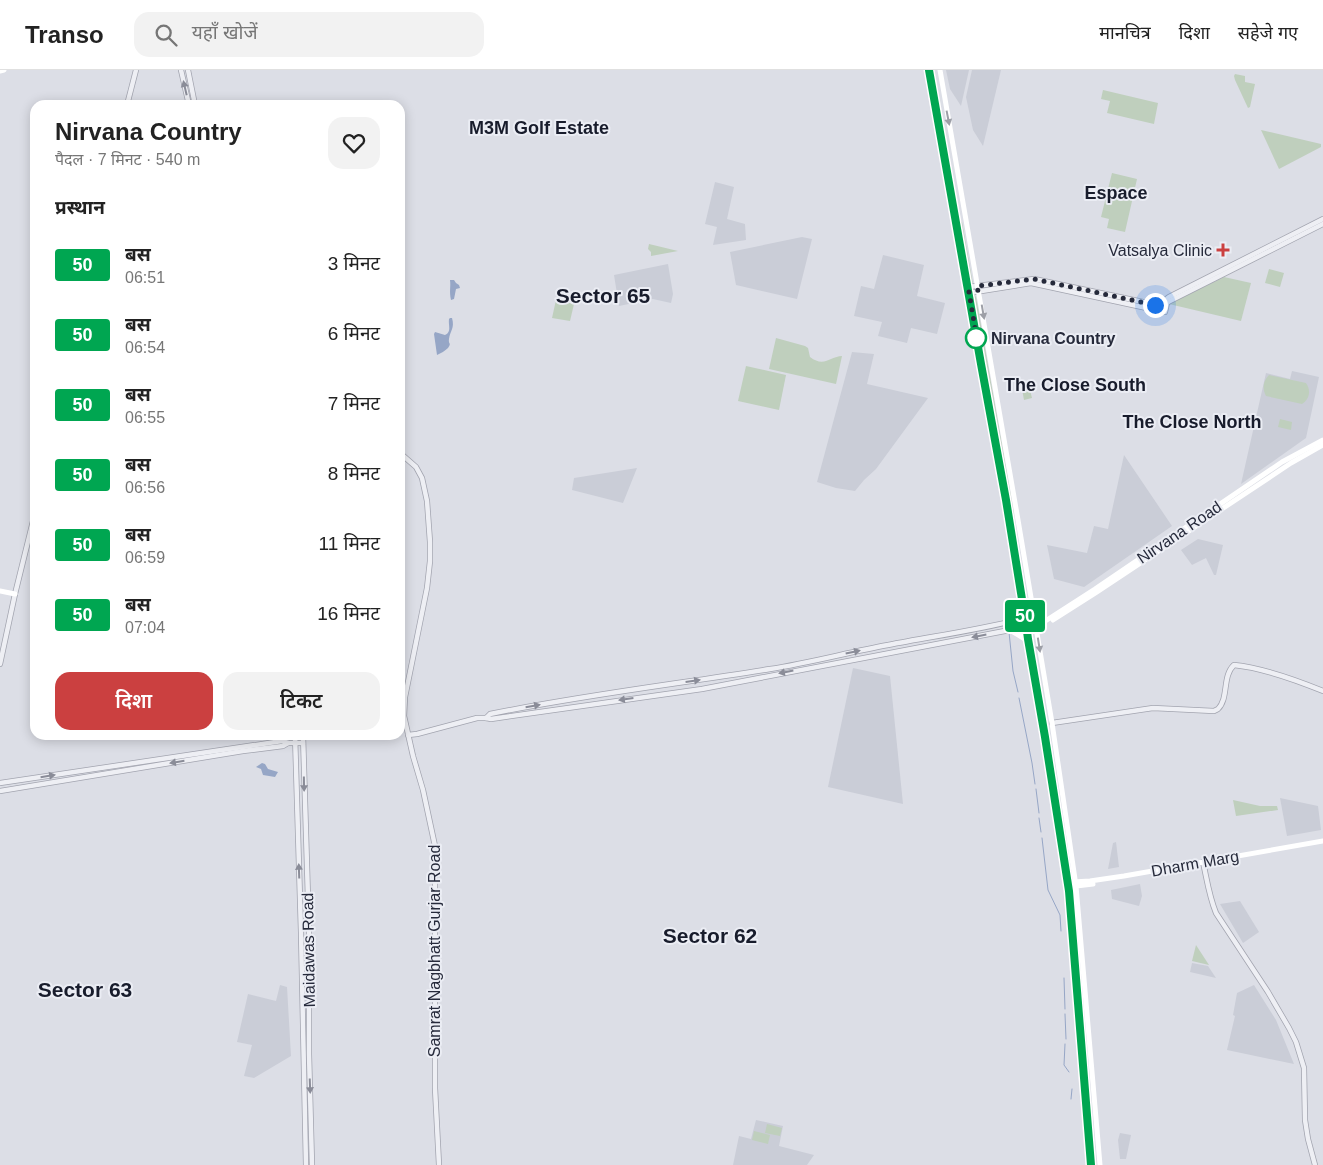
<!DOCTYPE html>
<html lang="hi">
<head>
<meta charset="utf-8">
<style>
  :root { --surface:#fff; --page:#f2f2f2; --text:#222; --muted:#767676; --line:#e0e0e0; --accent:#cb4040 }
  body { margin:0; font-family:Helvetica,"Noto Sans Devanagari",sans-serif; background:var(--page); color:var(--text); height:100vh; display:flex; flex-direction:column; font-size:19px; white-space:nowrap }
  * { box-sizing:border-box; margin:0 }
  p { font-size:16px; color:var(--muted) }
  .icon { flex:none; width:28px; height:28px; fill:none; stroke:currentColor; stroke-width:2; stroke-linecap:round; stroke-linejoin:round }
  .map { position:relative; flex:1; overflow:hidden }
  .sheet { position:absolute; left:30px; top:30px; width:375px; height:640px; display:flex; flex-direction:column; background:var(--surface); border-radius:15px; box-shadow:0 2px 12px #0003 }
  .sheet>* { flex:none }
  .badge { padding:0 10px; border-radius:4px; font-size:18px; line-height:32px }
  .you { position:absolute; width:25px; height:25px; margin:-12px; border:4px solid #fff; border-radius:50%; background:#1a73e8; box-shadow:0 0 0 8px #1a73e833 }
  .map>.badge { position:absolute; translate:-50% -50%; box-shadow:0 0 0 2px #fff }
  h2 { padding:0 25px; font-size:19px; line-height:45px }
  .round { display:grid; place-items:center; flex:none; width:52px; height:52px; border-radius:15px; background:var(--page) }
  .headline { display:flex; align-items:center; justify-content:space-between; height:85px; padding:0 25px }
  h1 { font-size:24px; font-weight:600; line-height:38px }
  .cta { display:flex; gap:10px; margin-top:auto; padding:10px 25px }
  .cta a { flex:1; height:58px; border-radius:15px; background:var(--accent); color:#fff; font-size:20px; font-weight:600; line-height:58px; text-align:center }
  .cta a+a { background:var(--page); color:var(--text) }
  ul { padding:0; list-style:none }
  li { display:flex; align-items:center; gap:15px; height:70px; padding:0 25px }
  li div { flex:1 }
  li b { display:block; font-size:19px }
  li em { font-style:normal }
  li .badge { min-width:55px; font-weight:700; text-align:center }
  header { display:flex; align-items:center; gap:30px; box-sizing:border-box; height:70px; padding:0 25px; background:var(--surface); border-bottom:1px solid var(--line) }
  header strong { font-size:24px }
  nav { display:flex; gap:28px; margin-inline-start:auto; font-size:18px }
  .search { width:350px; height:45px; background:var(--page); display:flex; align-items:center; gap:12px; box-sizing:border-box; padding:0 18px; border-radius:15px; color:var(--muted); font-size:19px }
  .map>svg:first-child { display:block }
  .built { fill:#cacdd7 }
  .green { fill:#bfcfbd }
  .water { fill:#96a6c6 }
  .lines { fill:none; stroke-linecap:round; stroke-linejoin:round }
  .stream { stroke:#96a6c6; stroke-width:1 }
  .tertiary-casing { stroke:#a2a4af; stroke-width:6 }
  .tertiary { stroke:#eeeff4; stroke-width:4.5 }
  .secondary { stroke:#fff; stroke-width:5 }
  .oneway { fill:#8a8c98 }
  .oneway2 { fill:#9d9fa7 }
  .line-casing { stroke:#fff; stroke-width:11 }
  .line { stroke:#00a651; stroke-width:8 }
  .walk { stroke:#262a3b; stroke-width:5; stroke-dasharray:0 9 }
  .poi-dot { fill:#cb4040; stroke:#ebedf4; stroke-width:2 }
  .stop-dot { fill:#fff; stroke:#00a651; stroke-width:2.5 }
  .labels { text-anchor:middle; stroke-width:4; stroke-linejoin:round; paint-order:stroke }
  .poi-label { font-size:16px; fill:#262a3b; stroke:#ebedf4; text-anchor:end }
  .stop-label { font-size:16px; font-weight:bold; fill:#262a3b; stroke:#ebedf4; text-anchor:start }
  .street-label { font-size:16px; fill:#262a3b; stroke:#ebedf4 }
  .neighbourhood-label { font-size:18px; font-weight:bold; fill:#181c2c; stroke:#ebedf4 }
  .district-label { font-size:21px; font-weight:bold; fill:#181c2c; stroke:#ebedf4 }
</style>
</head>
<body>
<header>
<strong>Transo</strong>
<div class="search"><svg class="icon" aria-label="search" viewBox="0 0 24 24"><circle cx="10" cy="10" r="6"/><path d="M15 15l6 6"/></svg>यहाँ खोजें</div>
<nav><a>मानचित्र</a><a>दिशा</a><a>सहेजे गए</a></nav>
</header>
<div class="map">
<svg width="1323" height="1095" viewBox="0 0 1323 1095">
  <rect width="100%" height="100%" fill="#dcdee6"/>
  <!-- built -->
  <g class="built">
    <path d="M946 0H969L961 36 950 19Z"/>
    <path d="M972 0H1001L983 76 973 60 966 27Z"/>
    <path d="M715 112 734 117 727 149 745 154 746 170 713 175 717 157 705 154Z"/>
    <path d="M802 167 812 169 797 229 736 215 730 182Z"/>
    <path d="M883 185 924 195 917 226 945 233 937 264 911 258 907 273 878 266 882 252 854 246 861 216 874 219Z"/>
    <path d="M668 194 673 224 671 233 653 229 619 236 614 205Z"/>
    <path d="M852 282 874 284 867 314 928 328 876 399 864 410 855 421 836 418 817 412Z"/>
    <path d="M1292 301 1319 307 1306 368 1241 414 1266 303 1290 309Z"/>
    <path d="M1124 385 1172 456 1084 517 1054 509 1047 475 1087 483 1094 456 1108 459Z"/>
    <path d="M637 398 623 433 572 420 574 408Z"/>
    <path d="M1198 469 1223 475 1216 505H1214L1206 488 1192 495 1181 480Z"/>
    <path d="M853 598 890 606 903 734 828 717Z"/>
    <path d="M1280 728 1318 736 1321 760 1287 766Z"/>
    <path d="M1116 772 1119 797 1108 799 1113 773Z"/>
    <path d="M1140 814 1142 826 1139 836 1112 829 1111 820Z"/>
    <path d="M1240 831 1259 862 1243 873 1220 834Z"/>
    <path d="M1192 893 1208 896 1216 908 1190 902Z"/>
    <path d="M280 915 287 917 291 986 254 1008 244 1006 252 975 237 972 248 924 276 931Z"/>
    <path d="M1254 915 1276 950 1294 994 1227 980 1235 946 1233 945 1237 923Z"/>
    <path d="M756 1050 783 1056 779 1076 814 1085 807 1095H733L739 1066 751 1069Z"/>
    <path d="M1120 1063 1131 1065 1126 1089H1120L1118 1070Z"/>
  </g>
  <!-- green -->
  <g class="green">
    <path d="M1235 4 1245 6V12L1255 14 1250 37 1248 38 1235 10 1234 6Z"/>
    <path d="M1103 20 1158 33 1154 54 1107 43 1110 31 1101 29Z"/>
    <path d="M1261 60 1321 74V77L1279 99Z"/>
    <path d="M1112 103 1137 109 1125 162 1107 158 1109 149 1101 147Z"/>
    <path d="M960 151 962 152 973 214V215L971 216 959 153Z"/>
    <path d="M649 174 678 181 651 186V182L648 179Z"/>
    <path d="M1269 199 1284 203 1280 217 1265 213Z"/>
    <path d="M1224 207 1251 213 1241 251 1169 234Z"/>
    <path d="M974 224 976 227 1014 443V446L1011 445 972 226Z"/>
    <path d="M556 230 574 234 570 251 552 248Z"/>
    <path d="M776 268 805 276 808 278 810 287C824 298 831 286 842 286L836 314 769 299Z"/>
    <path d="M746 296 786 305 779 340 738 331Z"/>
    <path d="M1269 305 1306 313C1311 320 1310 329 1302 334L1266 326C1262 318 1263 311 1269 305Z"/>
    <path d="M1028 312 1032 328 1024 330 1021 314Z"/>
    <path d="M1280 349 1292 352 1291 360 1278 357Z"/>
    <path d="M1233 730 1260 736H1277L1278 740 1236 746Z"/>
    <path d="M1196 875 1209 895 1192 891Z"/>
    <path d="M767 1054 782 1058 780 1066 765 1063Z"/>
    <path d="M754 1061 770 1065 768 1074 752 1070Z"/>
  </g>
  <!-- water -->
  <g class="water">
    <path d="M450 210H454L456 213 459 215 460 218 456 219 454 229 451 230C449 221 451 217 450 210Z"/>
    <path d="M450 248H452C455 258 450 261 449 269 448 275 452 272 448 278 445 281 441 283 437 285L434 264 435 262 445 265C452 262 448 255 449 249Z"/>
    <path d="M262 693 265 694 268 699 278 702 275 707 263 705 261 699 256 697Z"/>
  </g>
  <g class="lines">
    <!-- stream -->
    <g class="stream">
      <path d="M1008 555 1009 558"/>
      <path d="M1009 562 1013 601 1018 622"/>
      <path d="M1019 628 1032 693 1035 714"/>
      <path d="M1036 719 1039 743"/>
      <path d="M1039 748 1041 762"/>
      <path d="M1042 768 1048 820 1060 845 1061 861"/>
      <path d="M1064 908 1065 939"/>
      <path d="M1065 944 1066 969"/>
      <path d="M1065 974 1064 995 1069 1002"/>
      <path d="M1071 1029 1072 1019"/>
    </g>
    <!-- tertiary casing -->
    <g class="tertiary-casing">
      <g id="tertiary">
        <path d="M181 0 189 35"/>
        <path d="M188 0 195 35"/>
        <path d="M127 35 136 0"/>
        <path d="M968 217 1034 209 1162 236 1165 230 1169 227 1323 149"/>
        <path d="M969 223 1031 213 1165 242 1167 233 1170 231 1323 154"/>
        <path d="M400 383 416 397 422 408 427 431 430 472V491L427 518 405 627 404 646 413 686 423 720 435 776V1018L439 1095"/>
        <path d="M0 594 15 524 35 443"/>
        <path d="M486 648 490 644C583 625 677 614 770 599 810 593 849 582 888 575 934 566 980 560 1025 548"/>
        <path d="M1052 653 1153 638 1214 641 1218 639C1229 628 1222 606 1234 595 1263 598 1296 610 1323 621"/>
        <path d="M295 665 301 862 306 1095"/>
        <path d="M303 665 309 861V984L312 1095"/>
        <path d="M408 665 417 664 477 648H486L491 649 702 619 1010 560 1026 554"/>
        <path d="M0 713 282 671 288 673"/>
        <path d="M0 721 243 681 283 676 288 673H303"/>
        <path d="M1203 792C1207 810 1209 826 1216 843L1268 922 1289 958 1296 972 1304 998 1305 1050 1308 1069 1315 1095"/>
      </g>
    </g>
    <!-- tertiary -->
    <use href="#tertiary" class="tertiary"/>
    <!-- secondary -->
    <g class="secondary">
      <path d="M929 0 981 293 1006 430 1067 812 1091 1095"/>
      <path d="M940 0 1018 450 1052 653 1068 761 1076 816 1100 1095"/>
      <path d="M0 1 4 0"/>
      <path d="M0 521 15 524"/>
      <path d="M1053 550 1097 522 1291 393 1323 375"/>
      <path d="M1010 553 1022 529"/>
      <path d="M1036 557 1095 519 1282 392 1323 370"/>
      <path d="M1010 560 1028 571"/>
      <path d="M1073 812 1090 811 1124 806 1323 771"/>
      <path d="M1068 817 1093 814"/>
    </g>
  </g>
  <!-- one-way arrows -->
  <defs><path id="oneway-solid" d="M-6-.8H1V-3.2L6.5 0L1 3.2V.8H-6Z" transform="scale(1.25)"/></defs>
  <g class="oneway">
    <use href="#oneway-solid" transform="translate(185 18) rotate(-103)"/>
    <use href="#oneway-solid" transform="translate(979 566) rotate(169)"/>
    <use href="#oneway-solid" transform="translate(853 582) rotate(-12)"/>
    <use href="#oneway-solid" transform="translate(786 602) rotate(169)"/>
    <use href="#oneway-solid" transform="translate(693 611) rotate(-8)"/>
    <use href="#oneway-solid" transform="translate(626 629) rotate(172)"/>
    <use href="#oneway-solid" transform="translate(533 636) rotate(-10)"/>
    <use href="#oneway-solid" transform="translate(177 692) rotate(171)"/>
    <use href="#oneway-solid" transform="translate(48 706) rotate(-9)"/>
    <use href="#oneway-solid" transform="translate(304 714) rotate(89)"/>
    <use href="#oneway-solid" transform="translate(299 801) rotate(-92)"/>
    <use href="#oneway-solid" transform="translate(310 1016) rotate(88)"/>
  </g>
  <g class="oneway2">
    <use href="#oneway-solid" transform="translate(948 48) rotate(79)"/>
    <use href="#oneway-solid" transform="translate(983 242) rotate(80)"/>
    <use href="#oneway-solid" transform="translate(1039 575) rotate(81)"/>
  </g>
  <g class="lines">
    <!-- line casing -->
    <g class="line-casing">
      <path id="line" d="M929 0 981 294 1006 430 1026 554 1028 569 1045 667 1069 821 1091 1095"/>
    </g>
    <!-- line -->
    <use href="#line" class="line"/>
    <!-- walk -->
    <path class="walk" d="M976 268 978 276 969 222 979 220 978 216 1034 209 1155 235"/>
  </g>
  <!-- markers -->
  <path class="poi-dot" d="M1220.5 172.5h5v5h5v5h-5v5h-5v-5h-5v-5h5z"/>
  <circle class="stop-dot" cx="976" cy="268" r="10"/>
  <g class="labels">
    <!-- poi labels -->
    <g class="poi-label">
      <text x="1212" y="186">Vatsalya Clinic</text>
    </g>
    <!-- stop labels -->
    <g class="stop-label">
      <text x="991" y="274">Nirvana Country</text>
    </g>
    <!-- street labels -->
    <g class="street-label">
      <text transform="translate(1179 462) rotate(-34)" y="6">Nirvana Road</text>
      <text transform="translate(1195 793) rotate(-10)" y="6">Dharm Marg</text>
      <text transform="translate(308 880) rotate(-91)" y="6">Maidawas Road</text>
      <text transform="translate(434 881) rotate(-90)" y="6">Samrat Nagbhatt Gurjar Road</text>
    </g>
    <!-- neighbourhood labels -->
    <g class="neighbourhood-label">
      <text x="539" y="64">M3M Golf Estate</text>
      <text x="1116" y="129">Espace</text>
      <text x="1075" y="321">The Close South</text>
      <text x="1192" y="358">The Close North</text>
    </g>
    <!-- district labels -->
    <g class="district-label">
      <text x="603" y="233">Sector 65</text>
      <text x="710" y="873">Sector 62</text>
      <text x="85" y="927">Sector 63</text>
    </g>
  </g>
</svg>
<div class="you" style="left:1155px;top:235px"></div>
<b class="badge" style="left:1025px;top:546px;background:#00a651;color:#fff">50</b>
<section class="sheet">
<div class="headline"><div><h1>Nirvana Country</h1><p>पैदल · 7 मिनट · 540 m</p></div><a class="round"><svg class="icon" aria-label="heart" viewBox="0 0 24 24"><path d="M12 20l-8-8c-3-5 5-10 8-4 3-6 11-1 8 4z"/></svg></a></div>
<h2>प्रस्थान</h2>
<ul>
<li><span class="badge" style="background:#00a651;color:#fff">50</span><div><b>बस</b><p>06:51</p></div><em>3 मिनट</em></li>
<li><span class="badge" style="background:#00a651;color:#fff">50</span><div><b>बस</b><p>06:54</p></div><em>6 मिनट</em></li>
<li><span class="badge" style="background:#00a651;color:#fff">50</span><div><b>बस</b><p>06:55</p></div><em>7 मिनट</em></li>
<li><span class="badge" style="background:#00a651;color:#fff">50</span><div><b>बस</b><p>06:56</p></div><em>8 मिनट</em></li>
<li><span class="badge" style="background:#00a651;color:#fff">50</span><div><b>बस</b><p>06:59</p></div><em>11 मिनट</em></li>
<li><span class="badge" style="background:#00a651;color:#fff">50</span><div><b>बस</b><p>07:04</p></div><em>16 मिनट</em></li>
</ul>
<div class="cta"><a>दिशा</a><a>टिकट</a></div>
</section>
</div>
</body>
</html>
